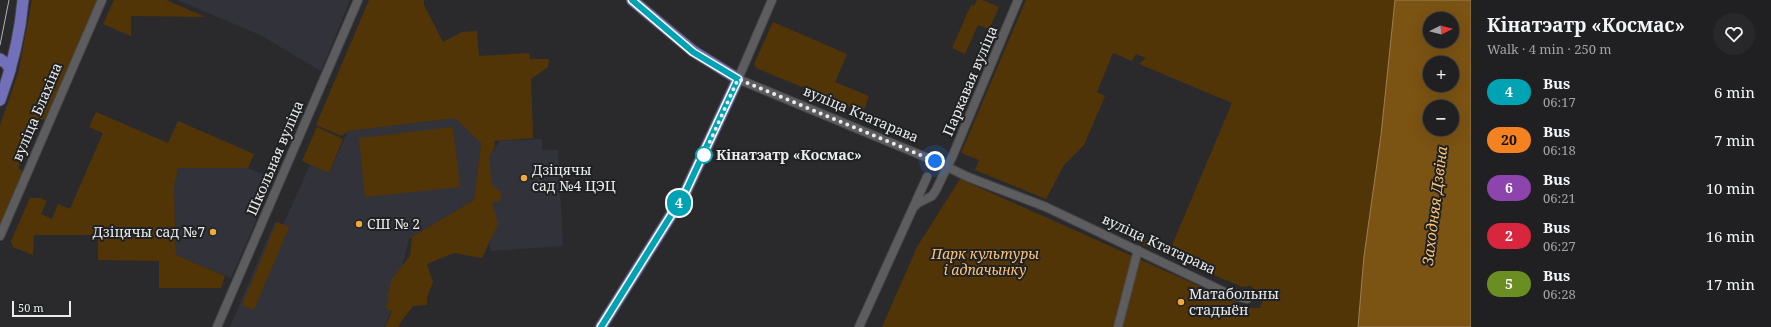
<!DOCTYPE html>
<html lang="en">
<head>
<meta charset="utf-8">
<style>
  :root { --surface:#202022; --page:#28282a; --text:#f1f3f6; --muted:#a2a3a5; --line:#3d3e40 }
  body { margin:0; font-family:"Noto Serif",serif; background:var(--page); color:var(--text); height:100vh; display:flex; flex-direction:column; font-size:15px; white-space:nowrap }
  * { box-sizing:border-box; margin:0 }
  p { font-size:13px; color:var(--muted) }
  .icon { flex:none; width:22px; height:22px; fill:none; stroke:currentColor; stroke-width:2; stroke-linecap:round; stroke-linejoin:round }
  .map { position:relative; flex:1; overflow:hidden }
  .panel { display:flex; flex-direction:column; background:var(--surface); width:300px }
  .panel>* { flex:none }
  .badge { padding:0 8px; border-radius:13px; font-size:14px; line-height:26px }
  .needle { width:26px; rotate:84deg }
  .tools { position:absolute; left:1423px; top:12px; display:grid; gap:8px }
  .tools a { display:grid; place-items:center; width:36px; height:36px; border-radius:50%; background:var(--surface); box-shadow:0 4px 16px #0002,0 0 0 1px var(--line); font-size:20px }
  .scale { position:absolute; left:12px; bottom:10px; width:59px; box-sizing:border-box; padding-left:4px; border:2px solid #ebebec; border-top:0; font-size:11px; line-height:14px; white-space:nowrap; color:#ebebec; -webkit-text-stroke:3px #202123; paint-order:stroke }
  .you { position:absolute; width:20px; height:20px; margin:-10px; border:3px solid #fff; border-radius:50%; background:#1a73e8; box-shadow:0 0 0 6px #1a73e833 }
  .map>.badge { position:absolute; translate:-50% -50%; box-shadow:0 0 0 2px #fff }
  .round { display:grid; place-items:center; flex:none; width:42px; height:42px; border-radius:21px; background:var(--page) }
  .head { display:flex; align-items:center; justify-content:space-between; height:68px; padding:0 16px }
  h1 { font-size:19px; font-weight:700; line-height:30px }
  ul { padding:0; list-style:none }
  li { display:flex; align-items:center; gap:12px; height:48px; padding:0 16px }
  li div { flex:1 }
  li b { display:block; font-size:15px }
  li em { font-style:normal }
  li .badge { min-width:44px; font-weight:700; text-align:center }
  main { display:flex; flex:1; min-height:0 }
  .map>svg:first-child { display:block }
  .built { fill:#32323b }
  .green { fill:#523507 }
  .water { fill:#7b5313; stroke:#9d8154; fill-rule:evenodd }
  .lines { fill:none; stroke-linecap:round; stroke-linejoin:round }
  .minor-casing { stroke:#474749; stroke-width:10 }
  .major-casing { stroke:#474749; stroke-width:13 }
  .minor { stroke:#5d5d60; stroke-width:8 }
  .major { stroke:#7270bb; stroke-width:11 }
  .tram { stroke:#b0b0b2; stroke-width:1 }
  .line-casing { stroke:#fff; stroke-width:9 }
  .line { stroke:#00a3b4; stroke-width:6 }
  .walk { stroke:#ebebec; stroke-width:4; stroke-dasharray:0 7.2 }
  .stop-dot { fill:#fff; stroke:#00a3b4; stroke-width:2 }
  .poi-dot { fill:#eea83c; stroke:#202123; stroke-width:1.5 }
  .labels { text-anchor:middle; stroke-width:4; stroke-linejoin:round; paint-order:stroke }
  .street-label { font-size:14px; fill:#ebebec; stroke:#202123 }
  .stop-label { font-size:14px; font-weight:bold; fill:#ebebec; stroke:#202123; text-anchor:start }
  .poi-label { font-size:14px; fill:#ebebec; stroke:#202123; text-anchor:start }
  .park-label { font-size:14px; font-style:italic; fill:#fdc375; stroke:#202123 }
  .water-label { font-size:15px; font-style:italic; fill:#fcc374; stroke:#202123 }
</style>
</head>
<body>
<main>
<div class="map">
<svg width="1471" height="327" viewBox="0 0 1471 327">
  <rect width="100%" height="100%" fill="#2a2a2d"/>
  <!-- built -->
  <g class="built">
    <path d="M178 0H350L321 71 260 35Z"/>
    <path d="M455 118 481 143 474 200 409 239 391 311 384 327H230L275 222 283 225 310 165 329 173 348 131Z"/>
    <path d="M542 139V150H558L563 246 490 251 488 159 500 141Z"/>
    <path d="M178 168H248L274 179 231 278 176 255 174 187Z"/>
  </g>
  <!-- green -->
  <g class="green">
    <path d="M32 0H98L47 120 39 119 18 168 24 172 0 229V126L19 70Z"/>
    <path d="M114 0H166L205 17 131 16V36L103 24Z"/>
    <path d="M369 0H424V5L443 42 462 32 477 31 479 56 529 53 530 59H549L548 67 531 79 533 138 494 141 495 146 489 158 492 185 502 193 499 202H492L498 224 482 258 454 253 427 264 433 282 427 297V305L413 306 400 323 399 327H385L392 311 385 308 389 299 387 298 392 279 410 256 412 237 474 200 481 143 455 118 348 131 342 136 316 125Z"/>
    <path d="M977 0H982L999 7 989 29 978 25 965 54 952 48 971 5 974 6Z"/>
    <path d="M1026 0H1395L1381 135 1364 256 1358 327H882L917 247 960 179 1248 308H1260L1263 300 1251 286 1242 287 1139 243 1137 239 1141 238 1170 250 1232 103 1139 64 1146 58 1136 54 1132 61 1113 53 1097 92 1105 96 1084 145 1064 165 1046 199 975 170 979 160 961 153Z"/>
    <path d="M773 22 847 54 835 82 869 96 863 112 756 68 754 64Z"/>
    <path d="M96 112 168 143 178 121 254 154 248 168H178L174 188 176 255 225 276 221 288H159V261L98 260V235H34L33 255 13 247 11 241 30 198H40L47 201 41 214 52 219 58 204 70 209 103 133 89 127Z"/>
    <path d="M317 127 343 139 329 173 302 161Z"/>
    <path d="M453 127 460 187 365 197 359 138Z"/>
    <path d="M277 222 289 227 254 310 242 305Z"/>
  </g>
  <!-- water -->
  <path class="water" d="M1395 0H1471V327H1358L1364 256 1381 135ZM1430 19H1452V41H1430ZM1430 63H1452V85H1430ZM1430 107H1452V129H1430Z"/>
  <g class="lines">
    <!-- minor casing -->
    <g class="minor-casing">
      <g id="minor">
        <path d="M772 0 738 79 935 161 968 177 1046 207 1231 295 1247 299"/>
        <path d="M914 207 918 203 932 196 936 190 953 155 1018 0"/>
        <path d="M0 236 102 0"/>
        <path d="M217 327 358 0"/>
        <path d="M859 327 927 177"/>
        <path d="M1118 327 1138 250"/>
      </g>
    </g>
    <!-- major casing -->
    <g class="major-casing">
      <g id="major">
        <path d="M0 59 7 64 10 70"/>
        <path d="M0 100C12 68 20 35 23 0"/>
        <path d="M601 327 685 193 738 79 693 51 632 0"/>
      </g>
    </g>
    <!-- minor -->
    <use href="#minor" class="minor"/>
    <!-- major -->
    <use href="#major" class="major"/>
    <!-- tram -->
    <path class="tram" d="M0 45 9 0"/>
  </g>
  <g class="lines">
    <!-- line casing -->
    <g class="line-casing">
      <path id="line" d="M601 327 685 193 738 79 693 52 632 0"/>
    </g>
    <!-- line -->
    <use href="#line" class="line"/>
    <!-- walk -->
    <path class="walk" d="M704 155 738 79 935 161"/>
  </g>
  <!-- markers -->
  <circle class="stop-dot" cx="704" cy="155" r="8"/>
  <g class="poi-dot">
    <circle cx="524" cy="178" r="4"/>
    <circle cx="359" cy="224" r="4"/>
    <circle cx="213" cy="232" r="4"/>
    <circle cx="1181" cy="302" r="4"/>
  </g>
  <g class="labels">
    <!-- street labels -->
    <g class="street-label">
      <text transform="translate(970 81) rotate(-67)" y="5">Паркавая вуліца</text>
      <text transform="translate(37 112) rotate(-67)" y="5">вуліца Блахіна</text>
      <text transform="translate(861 114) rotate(23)" y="5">вуліца Ктатарава</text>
      <text transform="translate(275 158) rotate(-67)" y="5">Школьная вуліца</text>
      <text transform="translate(1159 244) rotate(25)" y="5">вуліца Ктатарава</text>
    </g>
    <!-- stop labels -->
    <g class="stop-label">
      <text x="716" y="160">Кінатэатр «Космас»</text>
    </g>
    <!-- poi labels -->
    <g class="poi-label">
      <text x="532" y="175">Дзіцячы<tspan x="532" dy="16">сад №4 ЦЭЦ</tspan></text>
      <text x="367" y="229">СШ № 2</text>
      <text x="205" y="237" text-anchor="end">Дзіцячы сад №7</text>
      <text x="1189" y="299">Матабольны<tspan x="1189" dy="16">стадыён</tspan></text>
    </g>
    <!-- park labels -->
    <g class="park-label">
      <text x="985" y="259">Парк культуры<tspan x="985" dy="16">і адпачынку</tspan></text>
    </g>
    <!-- water labels -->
    <g class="water-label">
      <text transform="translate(1435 206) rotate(-83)" y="5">Заходняя Дзвіна</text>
    </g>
  </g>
</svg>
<div class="tools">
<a><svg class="needle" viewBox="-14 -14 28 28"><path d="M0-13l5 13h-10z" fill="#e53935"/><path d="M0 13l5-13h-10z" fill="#a2a3a5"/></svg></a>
<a>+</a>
<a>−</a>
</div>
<div class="scale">50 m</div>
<div class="you" style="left:935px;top:161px"></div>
<b class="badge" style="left:679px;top:203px;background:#00a3b4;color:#fff">4</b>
</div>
<section class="panel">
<div class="head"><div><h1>Кінатэатр «Космас»</h1><p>Walk · 4 min · 250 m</p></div><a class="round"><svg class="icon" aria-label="heart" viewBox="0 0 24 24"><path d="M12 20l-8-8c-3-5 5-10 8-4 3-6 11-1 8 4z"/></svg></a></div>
<ul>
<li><span class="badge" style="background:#00a3b4;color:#fff">4</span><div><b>Bus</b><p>06:17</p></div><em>6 min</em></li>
<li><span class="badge" style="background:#f58220;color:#111">20</span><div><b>Bus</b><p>06:18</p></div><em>7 min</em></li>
<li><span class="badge" style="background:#8e44ad;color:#fff">6</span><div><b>Bus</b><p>06:21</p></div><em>10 min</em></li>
<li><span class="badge" style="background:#d7263d;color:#fff">2</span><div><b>Bus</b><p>06:27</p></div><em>16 min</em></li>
<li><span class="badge" style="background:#6b8e23;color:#fff">5</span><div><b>Bus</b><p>06:28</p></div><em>17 min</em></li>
</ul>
</section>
</main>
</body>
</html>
